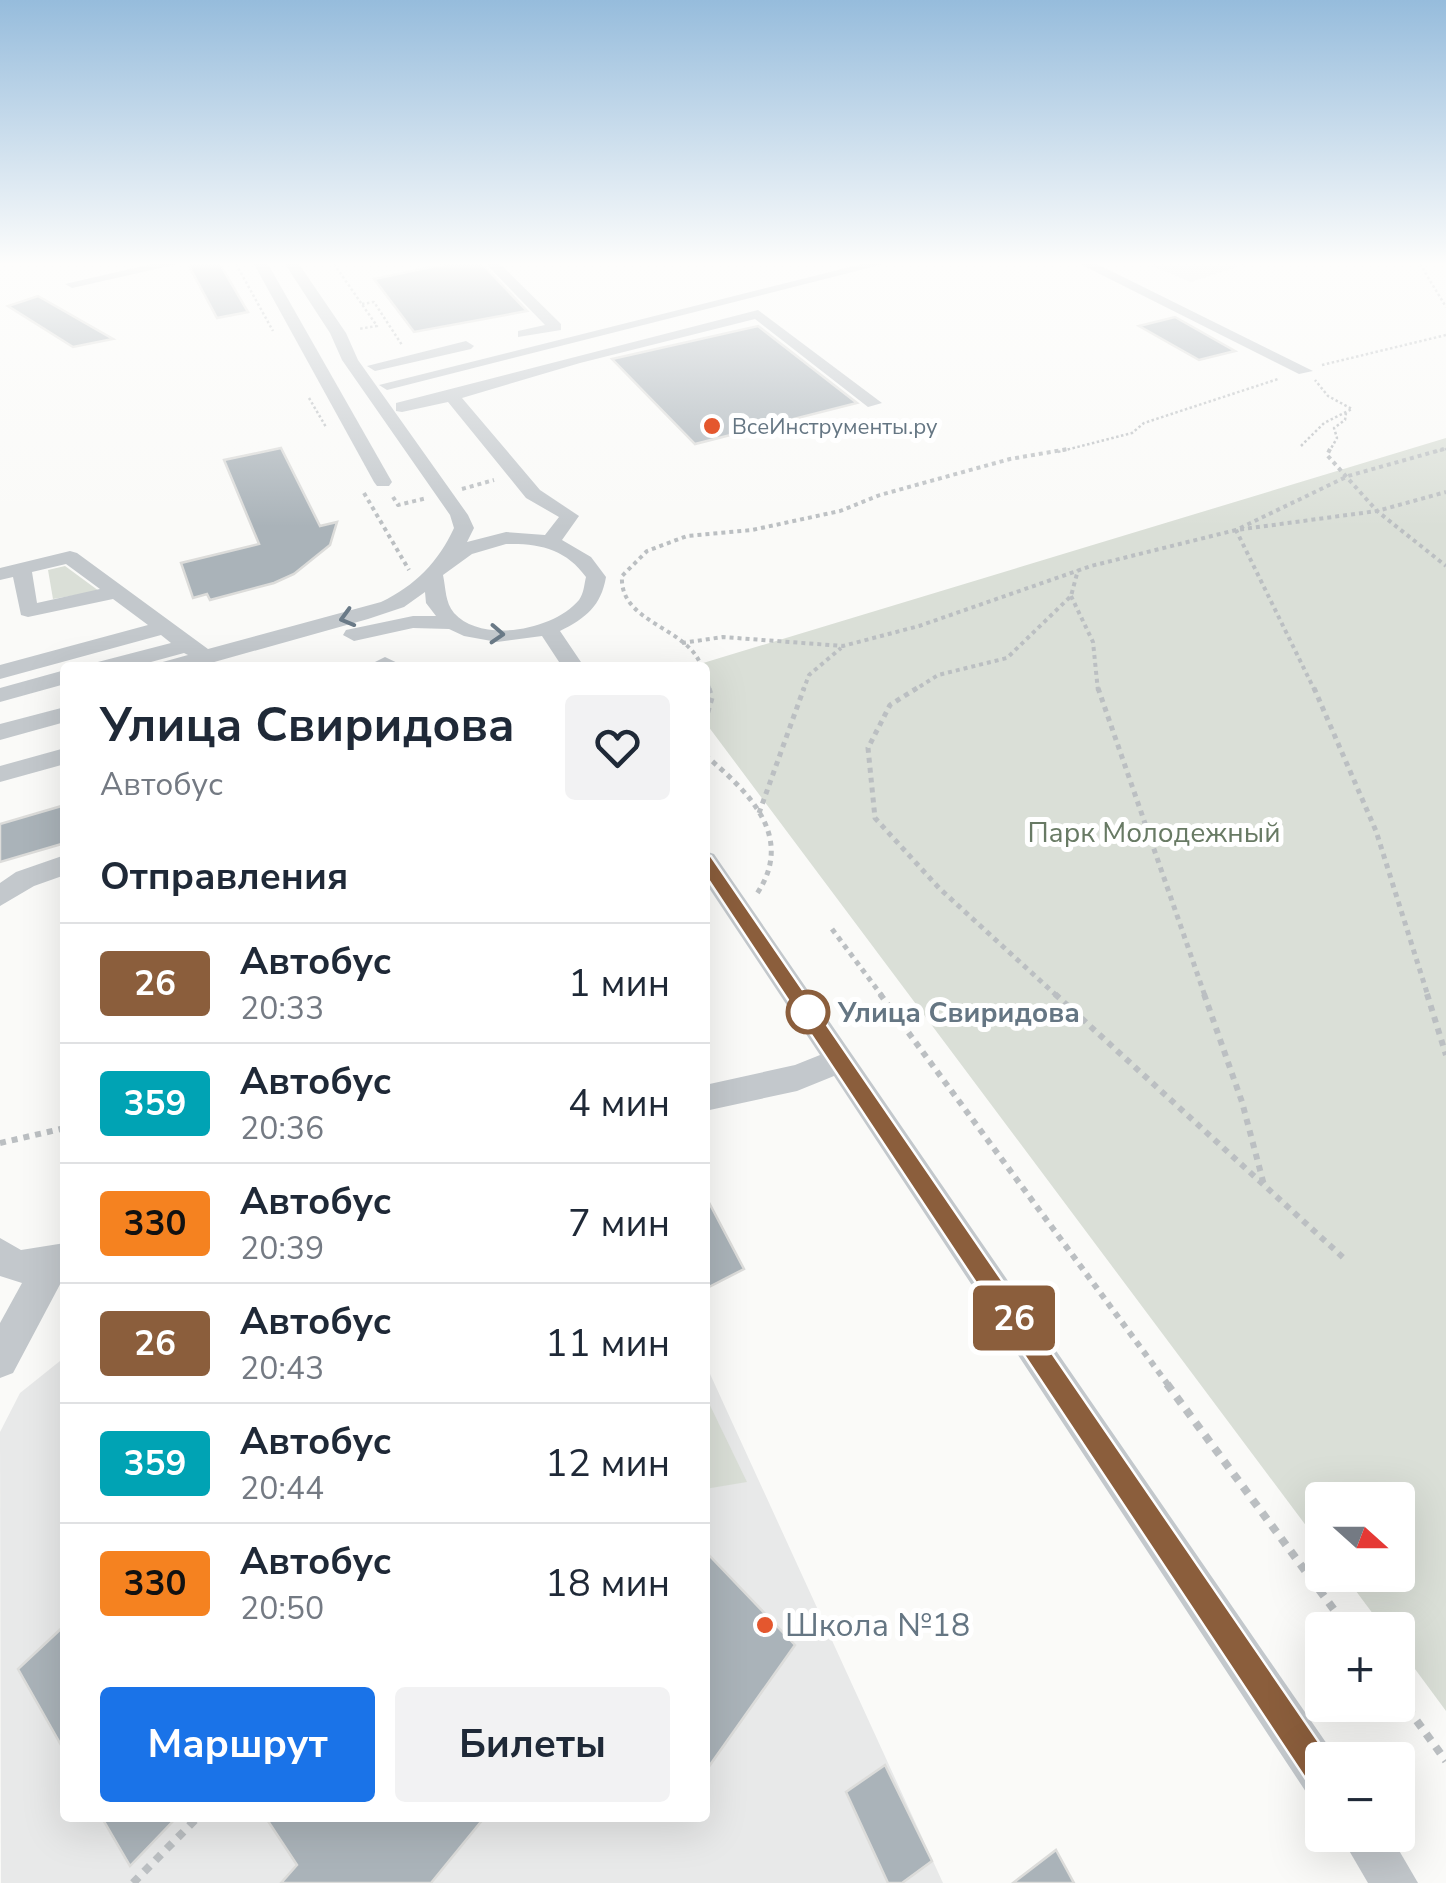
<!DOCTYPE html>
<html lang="ru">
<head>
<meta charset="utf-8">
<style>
  :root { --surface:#fff; --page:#f2f2f3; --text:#1f2937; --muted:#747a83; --line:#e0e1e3; --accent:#1a73e8 }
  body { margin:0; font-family:"Nunito Sans",sans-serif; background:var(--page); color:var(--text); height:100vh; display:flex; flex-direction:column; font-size:38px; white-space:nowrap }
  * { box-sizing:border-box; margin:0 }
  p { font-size:32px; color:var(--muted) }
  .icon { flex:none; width:55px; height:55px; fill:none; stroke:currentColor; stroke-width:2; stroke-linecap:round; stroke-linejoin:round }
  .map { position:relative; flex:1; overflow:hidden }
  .panel { position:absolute; left:60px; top:662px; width:650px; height:1160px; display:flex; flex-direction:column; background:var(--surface); border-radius:10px; box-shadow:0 10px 40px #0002 }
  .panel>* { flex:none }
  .badge { padding:0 20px; border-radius:8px; font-size:35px; line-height:65px }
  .needle { width:65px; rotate:111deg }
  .fabs { position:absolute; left:1305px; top:1482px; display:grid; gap:20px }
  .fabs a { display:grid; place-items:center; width:110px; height:110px; border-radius:10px; background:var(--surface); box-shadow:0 10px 40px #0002; font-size:50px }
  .map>.badge { position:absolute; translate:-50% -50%; box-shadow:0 0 0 5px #fff }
  h2 { padding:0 40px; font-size:38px; line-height:90px }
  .round { display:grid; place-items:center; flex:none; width:105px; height:105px; border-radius:10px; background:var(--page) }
  .head { display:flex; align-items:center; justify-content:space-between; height:170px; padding:0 40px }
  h1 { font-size:48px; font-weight:700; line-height:75px }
  .cta { display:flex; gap:20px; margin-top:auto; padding:20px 40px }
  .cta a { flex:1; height:115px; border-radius:10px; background:var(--accent); color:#fff; font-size:40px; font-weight:700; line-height:115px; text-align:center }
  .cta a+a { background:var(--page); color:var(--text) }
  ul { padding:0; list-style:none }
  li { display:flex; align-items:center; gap:30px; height:120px; padding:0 40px; border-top:2px solid var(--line) }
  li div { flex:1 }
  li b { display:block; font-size:38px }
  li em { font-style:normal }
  li .badge { min-width:110px; font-weight:700; text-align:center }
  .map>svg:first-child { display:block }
  .built { fill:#e8e9e9 }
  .green { fill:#dadfd7 }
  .building { fill:#aab3b9; stroke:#dcdcda; stroke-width:2.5 }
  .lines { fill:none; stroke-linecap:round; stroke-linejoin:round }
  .path-far4 { stroke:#bbbfc2; stroke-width:2.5; stroke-dasharray:2.5 2.5; stroke-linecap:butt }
  .path-far3 { stroke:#bbbfc2; stroke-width:4; stroke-dasharray:4 4; stroke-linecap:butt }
  .path-far2 { stroke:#bbbfc2; stroke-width:5; stroke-dasharray:5 5; stroke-linecap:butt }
  .path-far1 { stroke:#bbbfc2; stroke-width:6; stroke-dasharray:6 6; stroke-linecap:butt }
  .path { stroke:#bbbfc2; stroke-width:8; stroke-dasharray:8 8; stroke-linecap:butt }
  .minor { fill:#c3c8cc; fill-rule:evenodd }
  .oneway { stroke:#6a7a87 }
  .line { fill:#8b5e3c; stroke:#fff; stroke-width:2.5 }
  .poi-dot { fill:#e4572e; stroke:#fff; stroke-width:4 }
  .stop-dot { fill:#fff; stroke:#8b5e3c; stroke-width:5 }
  .labels { text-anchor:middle; stroke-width:10; stroke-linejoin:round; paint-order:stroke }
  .far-poi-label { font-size:22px; fill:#657683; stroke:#fff; text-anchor:start }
  .park-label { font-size:28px; fill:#687a64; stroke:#fff }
  .stop-label { font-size:28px; font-weight:bold; fill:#657683; stroke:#fff; text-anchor:start }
  .near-poi-label { font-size:32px; fill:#657683; stroke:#fff; text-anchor:start }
</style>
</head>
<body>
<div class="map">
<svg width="1446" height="1883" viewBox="0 0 1446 1883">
  <rect width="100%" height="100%" fill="#fafaf8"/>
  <!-- built -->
  <g class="built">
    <path d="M1147 264H1246L1191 282Z"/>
    <path d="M65 1357V1818H705V1363L943 1883H1L0 1432 20 1393Z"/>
  </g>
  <!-- green -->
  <g class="green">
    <path d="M1446 438V1711L1398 1646V1630H1385L1344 1575H1398V1500H1322V1547L705 722V668L690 667Z"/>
    <path d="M65 566 99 591 53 599 48 570Z"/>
    <path d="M705 1395 747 1482 705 1489Z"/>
  </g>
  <!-- building -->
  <g class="building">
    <path d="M188 264H220L248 312 217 318Z"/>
    <path d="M445 264H482L527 311 414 332 374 279Z"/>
    <path d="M38 296 113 339 73 347 8 306Z"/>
    <path d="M1175 317 1235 351 1199 360 1139 326Z"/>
    <path d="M758 326 857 403 695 444 612 359Z"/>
    <path d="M281 448 320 526 337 522 330 545 294 574 274 583 210 600 207 594 193 598 181 563 259 544 224 460Z"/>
    <path d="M65 805V843L0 862V824Z"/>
    <path d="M705 1195 744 1269 705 1289Z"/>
    <path d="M705 1551 795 1645 705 1772Z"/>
    <path d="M65 1625V1752L18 1669Z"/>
    <path d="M885 1765 932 1861 902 1883H888L846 1792Z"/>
    <path d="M102 1818H176L130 1866Z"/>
    <path d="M266 1818H484L431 1883H281L297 1865Z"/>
    <path d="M1056 1850 1074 1883H1013Z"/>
  </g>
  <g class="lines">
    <!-- path-far4 -->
    <g class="path-far4">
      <path d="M236 264 273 331"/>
      <path d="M334 264 377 326 358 329"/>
      <path d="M1420 264 1446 307"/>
      <path d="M362 304 374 302 402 345"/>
      <path d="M1322 365 1446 335"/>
      <path d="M309 398 326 427"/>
      <path d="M1301 446 1324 423 1352 409 1328 396 1315 380"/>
      <path d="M1058 452 1132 433 1144 423 1278 379"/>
      <path d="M1329 452 1337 438 1334 428 1345 420 1346 413"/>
      <path d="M1435 452 1446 449"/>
    </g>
    <!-- path-far3 -->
    <g class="path-far3">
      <path d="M1330 449 1327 455 1377 511 1446 566"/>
      <path d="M462 489 494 480"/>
      <path d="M364 493 409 570"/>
      <path d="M393 497 398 505 427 498"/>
      <path d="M1071 596 1093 642 1098 691"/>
      <path d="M682 643 723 637 843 646 919 626 1091 566 1236 530 1377 511 1446 492"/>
      <path d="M702 668C689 626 619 624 622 576L647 551 687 536 752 530 840 511 880 495 1010 459 1068 449"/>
      <path d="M705 677 710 691"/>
      <path d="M803 691 809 675 841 648"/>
      <path d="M913 691 938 675 1007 658 1071 596 1078 570"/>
      <path d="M1315 691 1236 530 1348 476 1444 449"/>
    </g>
    <!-- path-far2 -->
    <g class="path-far2">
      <path d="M917 688 890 705 868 748 875 818 939 888 1057 996"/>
      <path d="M1098 688 1205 996"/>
      <path d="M1314 688 1376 831 1428 996"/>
      <path d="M705 722 712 698 709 688"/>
      <path d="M705 755C747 791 797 836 756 895"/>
      <path d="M759 813 804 688"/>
      <path d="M832 929 882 996"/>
    </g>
    <!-- path-far1 -->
    <g class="path-far1">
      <path d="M880 994 1169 1386"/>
      <path d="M1055 994 1347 1261"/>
      <path d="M1204 994 1242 1102 1264 1185"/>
      <path d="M1427 994 1446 1055"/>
      <path d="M0 1143 65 1128"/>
    </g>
    <!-- path -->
    <g class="path">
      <path d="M1167 1384 1349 1630"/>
      <path d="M1398 1695 1446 1761"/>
      <path d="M133 1883 197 1818"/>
    </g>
    <!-- minor -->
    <g class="minor">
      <path d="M152 264H178L72 288 65 284Z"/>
      <path d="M254 264H268L392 482 389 486H377L374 482Z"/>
      <path d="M285 264H299L346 333 358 360 468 515 474 528 467 542 506 532 545 535 559 517 526 498 448 402 402 412 396 411V403L758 310 882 403 868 407 755 319 580 363 462 398 540 490 579 516 562 540 591 557 606 577C601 606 586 618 560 631L585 668H563L542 636 497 642 464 636 449 629 413 628 354 641 343 635 346 630 413 616H436L426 603 425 592 404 607 368 619 193 668H156L159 663 188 655 184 653 129 668H91L94 663 171 643 161 635 0 679V665L148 625 113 599 28 617 21 615 13 577 0 580V568L70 551 77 553 208 649 381 602C415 586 439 561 454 528L450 515 342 360 330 333ZM506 544C539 543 566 549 586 577 584 585 584 593 579 600 554 630 482 644 454 613 445 602 446 589 443 575L472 554ZM66 564 100 589 37 603 32 572Z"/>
      <path d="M486 264H500L561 324V330L518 337V331L545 325Z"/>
      <path d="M862 264H884L387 390 379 385Z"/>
      <path d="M1080 264H1097L1313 371 1299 374Z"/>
      <path d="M466 341 474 346 471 349 375 371 367 366Z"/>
      <path d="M385 657 408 668H363Z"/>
      <path d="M65 670V684L0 702V688Z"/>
      <path d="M65 707V722L0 740V724Z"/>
      <path d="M65 748V764L0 782V766Z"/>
      <path d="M705 851 714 854 1338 1760H1322V1798L1306 1792 834 1076 797 1091 705 1111V1085L795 1065 820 1055 705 882Z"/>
      <path d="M65 855V875L34 886 0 906V883L16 872Z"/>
      <path d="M0 1238 21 1250 65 1243V1275L13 1373 0 1378V1323L22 1283 0 1276Z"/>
      <path d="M1340 1835H1390L1418 1883H1368Z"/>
    </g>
  </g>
  <!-- one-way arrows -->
  <defs><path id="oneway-chevron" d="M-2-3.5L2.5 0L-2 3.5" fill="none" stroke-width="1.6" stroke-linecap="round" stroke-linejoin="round" transform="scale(2.5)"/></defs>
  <g class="oneway">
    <use href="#oneway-chevron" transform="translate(347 618) rotate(164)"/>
    <use href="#oneway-chevron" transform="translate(497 634) rotate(3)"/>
  </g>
  <!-- sky -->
  <linearGradient id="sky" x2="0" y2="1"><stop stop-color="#96bcdc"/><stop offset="0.5" stop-color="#fdfdfc"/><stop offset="1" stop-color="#fdfdfc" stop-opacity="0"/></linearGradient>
  <rect width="1446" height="527" fill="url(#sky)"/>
  <!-- line -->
  <path class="line" d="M705 854 711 856 1334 1764 1338 1775 1334 1787 1322 1791 1311 1787 699 866 696 861Z"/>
  <!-- markers -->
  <g class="poi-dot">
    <circle cx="712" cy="426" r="10"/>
    <circle cx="765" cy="1625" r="10"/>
  </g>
  <circle class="stop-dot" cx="808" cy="1012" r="20"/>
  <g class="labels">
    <!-- far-poi labels -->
    <g class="far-poi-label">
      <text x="732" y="434">ВсеИнструменты.ру</text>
    </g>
    <!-- park labels -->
    <g class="park-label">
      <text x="1154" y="842">Парк Молодежный</text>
    </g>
    <!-- stop labels -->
    <g class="stop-label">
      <text x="838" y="1022">Улица Свиридова</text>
    </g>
    <!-- near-poi labels -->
    <g class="near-poi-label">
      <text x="785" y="1636">Школа №18</text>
    </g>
  </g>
</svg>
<div class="fabs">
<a><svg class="needle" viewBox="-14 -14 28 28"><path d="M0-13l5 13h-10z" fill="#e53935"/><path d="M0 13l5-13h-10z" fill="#747a83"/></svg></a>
<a>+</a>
<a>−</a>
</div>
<b class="badge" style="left:1014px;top:1318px;background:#8b5e3c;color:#fff">26</b>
<section class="panel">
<div class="head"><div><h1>Улица Свиридова</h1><p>Автобус</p></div><a class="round"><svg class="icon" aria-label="heart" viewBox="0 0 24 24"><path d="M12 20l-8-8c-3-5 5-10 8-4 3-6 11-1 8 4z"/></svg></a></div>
<h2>Отправления</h2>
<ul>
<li><span class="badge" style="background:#8b5e3c;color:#fff">26</span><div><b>Автобус</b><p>20:33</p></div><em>1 мин</em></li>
<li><span class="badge" style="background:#00a3b4;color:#fff">359</span><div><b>Автобус</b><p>20:36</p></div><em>4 мин</em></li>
<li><span class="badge" style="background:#f58220;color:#111">330</span><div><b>Автобус</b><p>20:39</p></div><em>7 мин</em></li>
<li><span class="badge" style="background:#8b5e3c;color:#fff">26</span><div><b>Автобус</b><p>20:43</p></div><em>11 мин</em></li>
<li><span class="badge" style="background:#00a3b4;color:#fff">359</span><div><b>Автобус</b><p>20:44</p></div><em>12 мин</em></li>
<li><span class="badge" style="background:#f58220;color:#111">330</span><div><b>Автобус</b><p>20:50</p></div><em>18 мин</em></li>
</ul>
<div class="cta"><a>Маршрут</a><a>Билеты</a></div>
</section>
</div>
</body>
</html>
